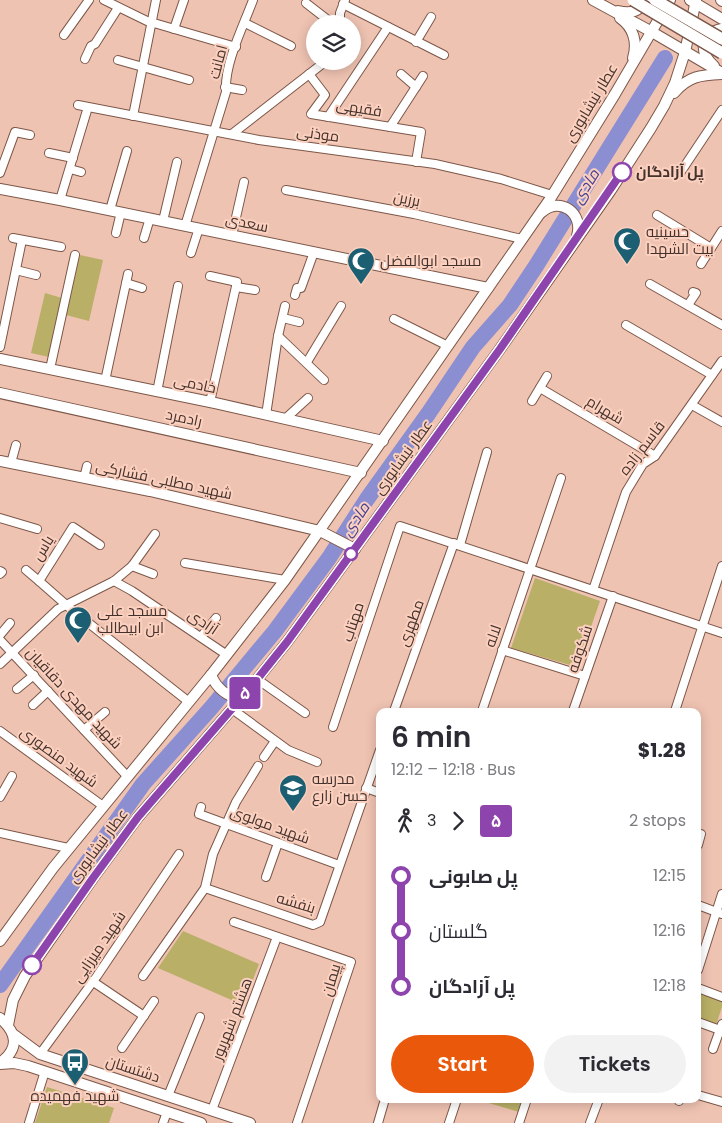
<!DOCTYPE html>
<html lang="en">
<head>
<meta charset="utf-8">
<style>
  :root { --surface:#fff; --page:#f2f2f3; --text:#2b2b33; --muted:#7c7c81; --accent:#ea580c }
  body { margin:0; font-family:Poppins,Cairo,sans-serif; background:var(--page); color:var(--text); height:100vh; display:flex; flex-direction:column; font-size:19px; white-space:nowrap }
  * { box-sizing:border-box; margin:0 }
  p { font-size:16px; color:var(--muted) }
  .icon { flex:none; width:28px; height:28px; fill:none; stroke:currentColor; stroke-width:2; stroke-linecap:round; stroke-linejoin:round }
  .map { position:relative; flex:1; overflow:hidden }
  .panel { position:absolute; left:376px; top:708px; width:325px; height:395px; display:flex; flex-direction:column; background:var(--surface); border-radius:10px; box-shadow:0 2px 12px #0003 }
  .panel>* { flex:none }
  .badge { padding:0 10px; border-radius:4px; font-size:18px; line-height:32px }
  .tools { position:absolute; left:306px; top:15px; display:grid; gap:10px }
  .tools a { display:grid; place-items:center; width:55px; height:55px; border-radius:50%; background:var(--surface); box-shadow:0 2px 12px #0003; font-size:25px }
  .map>.badge { position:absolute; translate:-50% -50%; box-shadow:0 0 0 2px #fff }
  .legs { display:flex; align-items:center; gap:8px; height:55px; padding:0 15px; font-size:16px }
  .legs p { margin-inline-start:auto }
  .headline { display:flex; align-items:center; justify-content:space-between; height:85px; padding:0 15px }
  h1 { font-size:28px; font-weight:600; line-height:38px }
  .button { display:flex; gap:10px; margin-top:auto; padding:10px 15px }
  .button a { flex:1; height:58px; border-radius:30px; background:var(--accent); color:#fff; font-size:20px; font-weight:600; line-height:58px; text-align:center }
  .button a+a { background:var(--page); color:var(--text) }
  ul { padding:0 15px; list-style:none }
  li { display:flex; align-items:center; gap:18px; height:55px; font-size:19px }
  li i { display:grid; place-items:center; width:8px; height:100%; margin:0 6px; background:currentColor }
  li i::after { content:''; width:12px; height:12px; margin:-6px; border:4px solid; border-radius:50%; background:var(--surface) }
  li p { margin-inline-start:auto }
  li:first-child i { background:linear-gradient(#0000 50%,currentColor 0) }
  li:last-child i { background:linear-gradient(currentColor 50%,#0000 0) }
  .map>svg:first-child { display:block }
  .green { fill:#b9af66 }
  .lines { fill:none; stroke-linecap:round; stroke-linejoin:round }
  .river { stroke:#8c8ed2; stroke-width:16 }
  .street-casing { stroke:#7d5748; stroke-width:10 }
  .secondary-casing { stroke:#7d5748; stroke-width:12 }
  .street { stroke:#fff; stroke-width:8 }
  .secondary { stroke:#fff; stroke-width:10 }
  .primary-bridge-casing { stroke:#7d5748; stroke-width:14; stroke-linecap:butt }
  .primary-bridge { stroke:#fff; stroke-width:11 }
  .line-1-casing { stroke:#fff; stroke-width:11 }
  .line-1 { stroke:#8e44ad; stroke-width:8 }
  .stop-1-dot { fill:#fff; stroke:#8e44ad; stroke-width:2.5 }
  .labels { text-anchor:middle; stroke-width:4; stroke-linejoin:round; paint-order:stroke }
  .street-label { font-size:15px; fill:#43322c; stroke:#fcd0bf }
  .stop-label { font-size:15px; font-weight:bold; fill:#43322c; stroke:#fcd0bf; text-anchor:start }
  .poi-label { font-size:15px; fill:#43322c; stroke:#fcd0bf; text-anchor:start }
  .water-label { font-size:16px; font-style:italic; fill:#464193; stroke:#fcd0bf }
</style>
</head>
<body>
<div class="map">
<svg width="722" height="1123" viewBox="0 0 722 1123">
  <rect width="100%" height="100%" fill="#efc3b2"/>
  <!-- green -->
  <g class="green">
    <path d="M80 255 103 260 89 321 66 315Z"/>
    <path d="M45 293 62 298 49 357 31 353Z"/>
    <path d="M535 578 600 601 577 667 511 648Z"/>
    <path d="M183 931 259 964 243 1005 158 968Z"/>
    <path d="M698 993 722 1001V1007L716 1025 698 1019Z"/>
    <path d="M47 1087 114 1108 109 1123H35Z"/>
    <path d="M475 1099H523L519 1112Z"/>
  </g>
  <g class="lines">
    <!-- river -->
    <path class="river" d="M0 985 143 784 211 708 275 631 329 558 367 499 428 414 473 347 510 305 536 266 665 58"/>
    <!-- street casing -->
    <g class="street-casing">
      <g id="street">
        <path d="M104 0 147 21 236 47"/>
        <path d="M306 3 333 24"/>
        <path d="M343 4 444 55"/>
        <path d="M245 23 291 46"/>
        <path d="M340 24V13L345 0"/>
        <path d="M174 29 184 0"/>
        <path d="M64 35 89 0"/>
        <path d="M416 42 431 17"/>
        <path d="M85 59 91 46 95 44 118 8"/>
        <path d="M118 60 189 80"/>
        <path d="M309 74 325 95 311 114 421 132 416 162"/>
        <path d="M401 74 416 87"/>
        <path d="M225 87 242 90"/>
        <path d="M78 105 259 140 435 164 501 179 552 195"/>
        <path d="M133 116 156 0"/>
        <path d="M328 117 388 27"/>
        <path d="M390 127 423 76"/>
        <path d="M232 134 326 61"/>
        <path d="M49 153 73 158"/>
        <path d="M70 169 81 172"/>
        <path d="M0 173 15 132 30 135"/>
        <path d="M680 173 722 110"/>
        <path d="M286 190 414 214 522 239"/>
        <path d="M60 200 88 107"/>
        <path d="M110 210 127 151"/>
        <path d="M657 215 711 248"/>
        <path d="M163 221 177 162"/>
        <path d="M185 226 226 92C224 64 243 27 253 0"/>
        <path d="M116 233 121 212"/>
        <path d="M232 235 244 182"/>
        <path d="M13 238 61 247"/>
        <path d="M144 238 150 218"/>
        <path d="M191 253 199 228"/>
        <path d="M701 264 722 231"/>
        <path d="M16 270 36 275"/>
        <path d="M210 276 237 282 210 402"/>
        <path d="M126 283 142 288"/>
        <path d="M650 284 722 325"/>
        <path d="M236 287 255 290"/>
        <path d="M295 295 297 288H301L314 252"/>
        <path d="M688 305 696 293 693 292"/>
        <path d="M283 318 299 322"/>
        <path d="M394 319 448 346"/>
        <path d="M626 325 712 375"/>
        <path d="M278 336 324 380"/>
        <path d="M0 347 22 240"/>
        <path d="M307 362 341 306"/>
        <path d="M50 369 75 255"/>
        <path d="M105 381 128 274"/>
        <path d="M540 388 655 456"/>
        <path d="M157 392 178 286"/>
        <path d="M532 401 547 376"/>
        <path d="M692 405 722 422"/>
        <path d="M266 415 278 336 285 306"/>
        <path d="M285 419 308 398"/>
        <path d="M11 463 16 445"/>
        <path d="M84 478 87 466"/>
        <path d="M0 518 37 529"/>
        <path d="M100 545 73 527 39 581 72 610 189 702"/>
        <path d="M460 545 487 452"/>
        <path d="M185 563 285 580"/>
        <path d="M132 566 153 574"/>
        <path d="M26 570 39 581"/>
        <path d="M0 571 2 572 0 574"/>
        <path d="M114 581 132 591 227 655"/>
        <path d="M593 590 626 492 643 464 655 456 722 361"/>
        <path d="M0 635 10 623"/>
        <path d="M201 637 216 618"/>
        <path d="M0 640 127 776"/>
        <path d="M502 650 585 676"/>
        <path d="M0 664 58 609 114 581 132 566 155 534"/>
        <path d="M257 679 305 713"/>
        <path d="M17 689 34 675"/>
        <path d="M33 705 48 691"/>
        <path d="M232 709 288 750 317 762"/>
        <path d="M394 711 454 543"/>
        <path d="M482 711 561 478"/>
        <path d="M573 711 613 596"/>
        <path d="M675 711 722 566"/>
        <path d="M333 727 400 526 722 633"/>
        <path d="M84 730 105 712"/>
        <path d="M0 731 103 806"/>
        <path d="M264 757 275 741"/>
        <path d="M366 788 380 793"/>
        <path d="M0 797 12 776"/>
        <path d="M201 807 199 814 339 865"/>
        <path d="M0 833 68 848"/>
        <path d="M698 845 701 834"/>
        <path d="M266 877 278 843"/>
        <path d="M205 888 313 925 320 922 380 750"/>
        <path d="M698 905 722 914"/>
        <path d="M234 922 351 962 297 1123"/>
        <path d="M698 970 722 894"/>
        <path d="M143 976 205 888 213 854 236 802 258 766"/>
        <path d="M92 981 144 1016"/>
        <path d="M698 988 722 997"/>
        <path d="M698 1022 720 1030"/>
        <path d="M122 1048 154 1001"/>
        <path d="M713 1049 722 1024"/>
        <path d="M40 1054 97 976 179 854"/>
        <path d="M698 1095 722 1102"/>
        <path d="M168 1096 200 1017"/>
        <path d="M679 1101V1099"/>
        <path d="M212 1110 277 937"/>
        <path d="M29 1123 45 1071"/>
        <path d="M163 1123 167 1112"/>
        <path d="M378 1123 385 1099"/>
        <path d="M449 1123 457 1099"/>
        <path d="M519 1123 527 1099"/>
        <path d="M590 1123 599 1099"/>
      </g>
    </g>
    <!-- secondary casing -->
    <g class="secondary-casing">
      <g id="secondary">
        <path d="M593 0 652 32 722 73"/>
        <path d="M690 0 722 19"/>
        <path d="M721 0 722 1"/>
        <path d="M618 11C631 14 639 12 646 0"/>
        <path d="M620 18C633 27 638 42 633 58"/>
        <path d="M714 66C698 52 701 33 722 29"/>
        <path d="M674 93C688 76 701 75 722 74"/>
        <path d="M0 189 60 200 488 288"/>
        <path d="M542 212C560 196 584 213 577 236"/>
        <path d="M0 359 215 403 383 441"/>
        <path d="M0 393 361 473"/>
        <path d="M0 461 150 491 320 531 355 549"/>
        <path d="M211 675C217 689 226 696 241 699"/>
        <path d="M0 941 53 868 211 675 285 580 550 199 615 94 670 0"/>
        <path d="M0 1018C17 1033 20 1048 0 1063"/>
        <path d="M8 1025 13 1000 25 976 93 878 138 817 250 688 287 642 500 349 611 190 651 128 664 106 675 83 685 52 696 0"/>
        <path d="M13 1034 40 1054 250 1123"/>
        <path d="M0 1064 14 1063 28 1066 201 1123"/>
      </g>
    </g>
    <!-- street -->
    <use href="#street" class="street"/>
    <!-- secondary -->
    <use href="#secondary" class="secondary"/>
    <!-- primary-bridge casing -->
    <g class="primary-bridge-casing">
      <g id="primary-bridge">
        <path d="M633 0 722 53"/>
        <path d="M655 0 722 39"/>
      </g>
    </g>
    <!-- primary-bridge -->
    <use href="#primary-bridge" class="primary-bridge"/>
  </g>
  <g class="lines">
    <!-- line-1 casing -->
    <g class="line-1-casing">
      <path id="line-1" d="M32 965 93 878 138 817 250 688 287 642 500 349 622 172"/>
    </g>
    <!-- line-1 -->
    <use href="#line-1" class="line-1"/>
  </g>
  <!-- icons -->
  <defs>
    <g id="mosque-pin" transform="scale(1.4375)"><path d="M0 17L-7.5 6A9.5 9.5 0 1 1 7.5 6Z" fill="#1c5e72" stroke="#fcd0bf"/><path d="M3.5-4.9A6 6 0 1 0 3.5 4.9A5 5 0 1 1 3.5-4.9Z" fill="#fff"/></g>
    <g id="school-pin" transform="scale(1.4375)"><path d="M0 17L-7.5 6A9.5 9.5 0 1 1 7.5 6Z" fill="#1c5e72" stroke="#fcd0bf"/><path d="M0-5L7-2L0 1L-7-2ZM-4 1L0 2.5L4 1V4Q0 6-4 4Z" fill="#fff"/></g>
    <g id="bus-pin" transform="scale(1.4375)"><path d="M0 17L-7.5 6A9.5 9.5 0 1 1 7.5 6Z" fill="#1c5e72" stroke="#fcd0bf"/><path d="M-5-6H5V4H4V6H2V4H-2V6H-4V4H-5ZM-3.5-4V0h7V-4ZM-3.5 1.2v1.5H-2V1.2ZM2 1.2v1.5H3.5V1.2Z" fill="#fff"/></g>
  </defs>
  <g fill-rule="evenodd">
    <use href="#mosque-pin" x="627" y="241"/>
    <use href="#mosque-pin" x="361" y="261"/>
    <use href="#mosque-pin" x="78" y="620"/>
    <use href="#school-pin" x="293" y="788"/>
    <use href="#bus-pin" x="75" y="1062"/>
  </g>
  <!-- markers -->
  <g class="stop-1-dot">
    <circle cx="622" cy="172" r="9"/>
    <circle cx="351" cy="554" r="6"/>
    <circle cx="32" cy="965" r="9"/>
  </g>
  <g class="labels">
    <!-- street labels -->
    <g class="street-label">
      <text transform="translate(218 62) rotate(-75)" y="5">امانت</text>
      <text transform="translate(591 103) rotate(-59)" y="5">عطار نیشابوری</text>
      <text transform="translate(359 108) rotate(9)" y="5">فقیهی</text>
      <text transform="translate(318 134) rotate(8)" y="5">موذنی</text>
      <text transform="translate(407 199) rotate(11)" y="5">برزین</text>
      <text transform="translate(247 223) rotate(12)" y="5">سعدی</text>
      <text transform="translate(195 384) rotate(12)" y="5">خادمی</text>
      <text transform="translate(605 410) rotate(31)" y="5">شهرام</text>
      <text transform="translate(184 418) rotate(12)" y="5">رادمرد</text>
      <text transform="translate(642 448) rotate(-52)" y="5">قاسم زاده</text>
      <text transform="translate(403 457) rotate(-54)" y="5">عطار نیشابوری</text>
      <text transform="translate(164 480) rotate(12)" y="5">شهید مطلبی فشارکی</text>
      <text transform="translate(43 548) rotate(-58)" y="5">یاس</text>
      <text transform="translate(203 622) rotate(34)" y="5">آزادی</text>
      <text transform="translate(353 622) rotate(-72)" y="5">مهتاب</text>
      <text transform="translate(411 623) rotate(-70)" y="5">مطهری</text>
      <text transform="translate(493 636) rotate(-71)" y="5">لاله</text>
      <text transform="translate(580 649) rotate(-71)" y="5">شکوفه</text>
      <text transform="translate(74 698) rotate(47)" y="5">شهید مهدی دقاقیان</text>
      <text transform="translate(59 757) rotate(36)" y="5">شهید منصوری</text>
      <text transform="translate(270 825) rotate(20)" y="5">شهید مولوی</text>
      <text transform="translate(98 846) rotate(-53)" y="5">عطار نیشابوری</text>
      <text transform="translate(296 903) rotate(17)" y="5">بنفشه</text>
      <text transform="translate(99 947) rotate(-56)" y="5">شهید میرزایی</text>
      <text transform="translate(331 980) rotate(-73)" y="5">پیمان</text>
      <text transform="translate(232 1019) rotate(-69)" y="5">هشتم شهریور</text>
      <text transform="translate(133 1069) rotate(18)" y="5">دشتستان</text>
    </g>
    <!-- stop labels -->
    <g class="stop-label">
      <text x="636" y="177">پل آزادگان</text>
    </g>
    <!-- poi labels -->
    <g class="poi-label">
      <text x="646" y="237">حسینیه<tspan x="646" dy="17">بیت الشهدا</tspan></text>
      <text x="380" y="266">مسجد ابوالفضل</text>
      <text x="97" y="616">مسجد علی<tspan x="97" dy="17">ابن ابیطالب</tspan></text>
      <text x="312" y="784">مدرسه<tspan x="312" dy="17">حسن زارع</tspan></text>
      <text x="75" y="1101" text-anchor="middle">شهید فهمیده</text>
    </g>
    <!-- water labels -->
    <g class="water-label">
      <text transform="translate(585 186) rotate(-58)" y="6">مادی</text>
      <text transform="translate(355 519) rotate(-56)" y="6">مادی</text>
    </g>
  </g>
</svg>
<div class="tools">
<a><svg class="icon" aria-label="layers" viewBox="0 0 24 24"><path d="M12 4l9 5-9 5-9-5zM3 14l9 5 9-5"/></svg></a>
</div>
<b class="badge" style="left:245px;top:693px;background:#8e44ad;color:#fff">۵</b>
<section class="panel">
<div class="headline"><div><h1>6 min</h1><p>12:12 – 12:18 · Bus</p></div><b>$1.28</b></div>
<div class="legs"><svg class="icon" aria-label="walk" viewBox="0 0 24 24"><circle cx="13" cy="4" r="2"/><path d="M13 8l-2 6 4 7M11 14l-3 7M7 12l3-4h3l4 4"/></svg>3<svg class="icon" aria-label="forward" viewBox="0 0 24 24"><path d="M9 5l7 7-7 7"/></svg><b class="badge" style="background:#8e44ad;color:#fff">۵</b><p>2 stops</p></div>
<ul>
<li><i style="color:#8e44ad"></i><b>پل صابونی</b><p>12:15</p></li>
<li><i style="color:#8e44ad"></i><span>گلستان</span><p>12:16</p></li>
<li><i style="color:#8e44ad"></i><b>پل آزادگان</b><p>12:18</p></li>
</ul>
<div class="button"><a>Start</a><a>Tickets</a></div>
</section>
</div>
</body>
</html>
